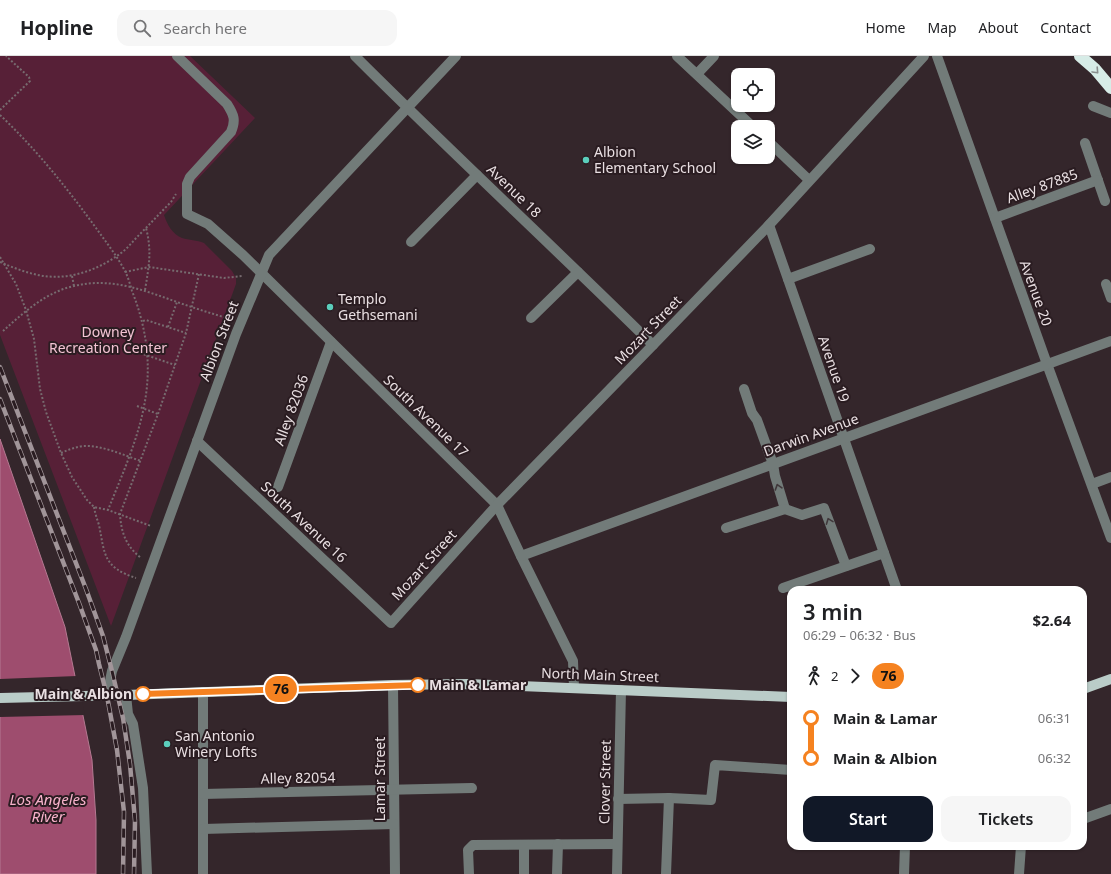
<!DOCTYPE html>
<html lang="en">
<head>
<meta charset="utf-8">
<style>
  :root { --surface:#fff; --page:#f6f6f6; --text:#202124; --muted:#757577; --line:#e0e0e0; --accent:#111827 }
  body { margin:0; font-family:"Noto Sans",sans-serif; background:var(--page); color:var(--text); height:100vh; display:flex; flex-direction:column; font-size:15px; white-space:nowrap }
  * { box-sizing:border-box; margin:0 }
  p { font-size:13px; color:var(--muted) }
  .icon { flex:none; width:22px; height:22px; fill:none; stroke:currentColor; stroke-width:2; stroke-linecap:round; stroke-linejoin:round }
  .map { position:relative; flex:1; overflow:hidden }
  .details { position:absolute; left:787px; top:530px; width:300px; height:264px; display:flex; flex-direction:column; background:var(--surface); border-radius:12px; box-shadow:0 1px 3px #0004 }
  .details>* { flex:none }
  .badge { padding:0 8px; border-radius:13px; font-size:14px; line-height:26px }
  .tools { position:absolute; left:731px; top:12px; display:grid; gap:8px }
  .tools a { display:grid; place-items:center; width:44px; height:44px; border-radius:8px; background:var(--surface); box-shadow:0 1px 3px #0004; font-size:20px }
  .map>.badge { position:absolute; translate:-50% -50%; box-shadow:0 0 0 2px #fff }
  .legs { display:flex; align-items:center; gap:6px; height:44px; padding:0 16px; font-size:13px }
  .legs p { margin-inline-start:auto }
  .head { display:flex; align-items:center; justify-content:space-between; height:68px; padding:0 16px }
  h1 { font-size:22px; font-weight:600; line-height:30px }
  .primary-button { display:flex; gap:8px; margin-top:auto; padding:8px 16px }
  .primary-button a { flex:1; height:46px; border-radius:12px; background:var(--accent); color:#fff; font-size:16px; font-weight:600; line-height:46px; text-align:center }
  .primary-button a+a { background:var(--page); color:var(--text) }
  ul { padding:0 16px; list-style:none }
  li { display:flex; align-items:center; gap:14px; height:40px; font-size:15px }
  li i { display:grid; place-items:center; width:6px; height:100%; margin:0 5px; background:currentColor }
  li i::after { content:''; width:10px; height:10px; margin:-5px; border:3px solid; border-radius:50%; background:var(--surface) }
  li p { margin-inline-start:auto }
  li:first-child i { background:linear-gradient(#0000 50%,currentColor 0) }
  li:last-child i { background:linear-gradient(currentColor 50%,#0000 0) }
  header { display:flex; align-items:center; gap:24px; box-sizing:border-box; height:56px; padding:0 20px; background:var(--surface); border-bottom:1px solid var(--line) }
  header strong { font-size:19px }
  nav { display:flex; gap:22px; margin-inline-start:auto; font-size:14px }
  .search { width:280px; height:36px; background:var(--page); display:flex; align-items:center; gap:10px; box-sizing:border-box; padding:0 14px; border-radius:12px; color:var(--muted); font-size:15px }
  .map>svg:first-child { display:block }
  .park { fill:#572037 }
  .water { fill:#9e4d6e; stroke:#b47991 }
  .pier { fill:#34262b }
  .lines { fill:none; stroke-linecap:round; stroke-linejoin:round }
  .path { stroke:#776b6f; stroke-width:2; stroke-dasharray:2 2; stroke-linecap:butt }
  .minor { stroke:#727b79; stroke-width:10 }
  .major { stroke:#baccc8; stroke-width:10 }
  .highway { stroke:#d7ece7; stroke-width:12 }
  .rail-casing { stroke:#a19599; stroke-width:4.5 }
  .rail { stroke:#2a1c21; stroke-width:3; stroke-dasharray:9; stroke-linecap:butt }
  .oneway { stroke:#898e8e }
  .oneway2 { stroke:#40383b }
  .line-1-casing { stroke:#fff; stroke-width:9 }
  .line-1 { stroke:#f58220; stroke-width:6 }
  .poi-dot { fill:#5bcebc; stroke:#2a1c21; stroke-width:1.5 }
  .stop-1-dot { fill:#fff; stroke:#f58220; stroke-width:2 }
  .labels { text-anchor:middle; stroke-width:4; stroke-linejoin:round; paint-order:stroke }
  .poi-label { font-size:14px; fill:#e9dfe2; stroke:#2a1c21; text-anchor:start }
  .street-label { font-size:14px; fill:#e9dfe2; stroke:#2a1c21 }
  .park-label { font-size:14px; fill:#f3c3d3; stroke:#2a1c21 }
  .stop-label { font-size:14px; font-weight:bold; fill:#e9dfe2; stroke:#2a1c21; text-anchor:start }
  .water-label { font-size:15px; font-style:italic; fill:#f8b2cb; stroke:#2a1c21 }
</style>
</head>
<body>
<header>
<strong>Hopline</strong>
<div class="search"><svg class="icon" aria-label="search" viewBox="0 0 24 24"><circle cx="10" cy="10" r="6"/><path d="M15 15l6 6"/></svg>Search here</div>
<nav><a>Home</a><a>Map</a><a>About</a><a>Contact</a></nav>
</header>
<div class="map">
<svg width="1111" height="818" viewBox="0 0 1111 818">
  <rect width="100%" height="100%" fill="#34262b"/>
  <!-- park -->
  <path class="park" d="M0 0H190L255 62 164 159C167 168 172 178 182 182 189 184 197 184 204 187L232 215 236 222V228L111 570 0 279Z"/>
  <!-- water -->
  <path class="water" d="M0 383 65 571 92 704 96 764V818H0Z"/>
  <!-- pier -->
  <path class="pier" d="M77 620 85 659 0 661V623Z"/>
  <g class="lines">
    <!-- path -->
    <g class="path">
      <path d="M0 54 30 25 29 21 6 0"/>
      <path d="M0 59C36 93 67 132 96 172 106 186 117 200 125 215 128 221 130 228 132 235 144 265 150 297 147 330 143 373 124 414 108 454"/>
      <path d="M0 201 16 228 26 254 34 283 40 333 46 356 61 397 72 421 87 444 94 451 108 454 151 470"/>
      <path d="M0 206C14 212 29 218 44 220 71 224 100 213 121 197 128 192 133 185 139 179 150 168 160 157 171 146L176 138"/>
      <path d="M125 216 149 211 224 222 242 220"/>
      <path d="M72 220 74 230"/>
      <path d="M145 234C149 210 152 195 146 172"/>
      <path d="M143 265 146 264 186 277"/>
      <path d="M168 271 177 246"/>
      <path d="M3 275C23 257 46 236 74 230 111 221 143 234 177 246 194 252 210 257 227 262"/>
      <path d="M140 297 175 309"/>
      <path d="M137 350 158 358"/>
      <path d="M61 397C68 394 75 391 83 390 102 389 123 399 141 405"/>
      <path d="M94 451C95 457 97 463 99 469 105 499 103 511 136 522"/>
      <path d="M140 501C126 490 121 476 120 458L158 358 186 277 199 218"/>
    </g>
    <!-- minor -->
    <g class="minor">
      <path d="M177 0 227 48C234 59 236 64 231 76L190 121 187 128V158L208 168 243 199 497 449 521 500 573 605 574 632"/>
      <path d="M355 0C453 98 555 192 653 289"/>
      <path d="M677 0 753 71"/>
      <path d="M937 0 1047 308 1111 482"/>
      <path d="M697 18 714 0"/>
      <path d="M1093 50 1111 57"/>
      <path d="M768 85 809 124"/>
      <path d="M1085 87 1105 145"/>
      <path d="M995 162 1098 124"/>
      <path d="M769 169 897 534"/>
      <path d="M411 186 477 119"/>
      <path d="M788 223 870 193"/>
      <path d="M1106 228 1111 242"/>
      <path d="M531 262 578 216"/>
      <path d="M744 333 752 357 757 364 773 408 775 420 785 453"/>
      <path d="M197 385 391 567 497 449 653 289 769 169 924 0"/>
      <path d="M1092 428 1111 421"/>
      <path d="M278 431 331 286"/>
      <path d="M726 472 785 453 802 459 824 452 846 510"/>
      <path d="M521 500 1111 285"/>
      <path d="M783 532 884 497"/>
      <path d="M393 629 395 818"/>
      <path d="M203 636V818"/>
      <path d="M126 639 128 658 133 668 143 732 147 818"/>
      <path d="M107 640 112 615 126 581 236 278 269 199 456 0"/>
      <path d="M203 738 472 732"/>
      <path d="M669 742 711 744 715 709 791 714"/>
      <path d="M618 743 669 742 666 818"/>
      <path d="M1083 763 1111 753"/>
      <path d="M203 773 394 768"/>
      <path d="M524 789V818"/>
      <path d="M469 818 468 794 473 789 617 788"/>
      <path d="M557 818 558 788"/>
      <path d="M617 818 621 634"/>
      <path d="M904 818 905 790"/>
      <path d="M1019 818 1021 790"/>
    </g>
    <!-- major -->
    <g class="major">
      <path d="M1083 633 1111 623"/>
      <path d="M0 642 126 639 393 629 468 628 791 641"/>
    </g>
    <!-- highway -->
    <path class="highway" d="M1080 0 1095 13 1111 32"/>
    <!-- rail casing -->
    <g class="rail-casing">
      <g id="rail">
        <path d="M0 311 86 533 103 580 112 615 123 662 130 708 135 765 134 818"/>
        <path d="M0 343 79 547 96 594 99 608 107 640 117 694 124 756 123 818"/>
      </g>
    </g>
    <!-- rail -->
    <use href="#rail" class="rail"/>
  </g>
  <!-- one-way arrows -->
  <defs><path id="oneway-chevron" d="M-2-3.5L2.5 0L-2 3.5" fill="none" stroke-width="1.6" stroke-linecap="round" stroke-linejoin="round"/></defs>
  <use class="oneway" href="#oneway-chevron" transform="translate(1096 15) rotate(47)"/>
  <g class="oneway2">
    <use href="#oneway-chevron" transform="translate(778 431) rotate(-108)"/>
    <use href="#oneway-chevron" transform="translate(829 465) rotate(-111)"/>
  </g>
  <g class="lines">
    <!-- line-1 casing -->
    <g class="line-1-casing">
      <path id="line-1" d="M143 638 418 629"/>
    </g>
    <!-- line-1 -->
    <use href="#line-1" class="line-1"/>
  </g>
  <!-- markers -->
  <g class="poi-dot">
    <circle cx="586" cy="104" r="4"/>
    <circle cx="330" cy="251" r="4"/>
    <circle cx="167" cy="688" r="4"/>
  </g>
  <g class="stop-1-dot">
    <circle cx="418" cy="629" r="7"/>
    <circle cx="143" cy="638" r="7"/>
  </g>
  <g class="labels">
    <!-- poi labels -->
    <g class="poi-label">
      <text x="594" y="101">Albion<tspan x="594" dy="16">Elementary School</tspan></text>
      <text x="338" y="248">Templo<tspan x="338" dy="16">Gethsemani</tspan></text>
      <text x="175" y="685">San Antonio<tspan x="175" dy="16">Winery Lofts</tspan></text>
    </g>
    <!-- street labels -->
    <g class="street-label">
      <text transform="translate(1042 130) rotate(-20)" y="5">Alley 87885</text>
      <text transform="translate(514 135) rotate(44)" y="5">Avenue 18</text>
      <text transform="translate(1036 237) rotate(70)" y="5">Avenue 20</text>
      <text transform="translate(648 274) rotate(-46)" y="5">Mozart Street</text>
      <text transform="translate(219 285) rotate(-69)" y="5">Albion Street</text>
      <text transform="translate(834 313) rotate(71)" y="5">Avenue 19</text>
      <text transform="translate(291 354) rotate(-70)" y="5">Alley 82036</text>
      <text transform="translate(426 360) rotate(44)" y="5">South Avenue 17</text>
      <text transform="translate(811 379) rotate(-20)" y="5">Darwin Avenue</text>
      <text transform="translate(304 466) rotate(43)" y="5">South Avenue 16</text>
      <text transform="translate(424 509) rotate(-48)" y="5">Mozart Street</text>
      <text transform="translate(600 619) rotate(2)" y="5">North Main Street</text>
      <text transform="translate(298 722) rotate(-1)" y="5">Alley 82054</text>
      <text transform="translate(380 723) rotate(-90)" y="5">Lamar Street</text>
      <text transform="translate(605 726) rotate(-89)" y="5">Clover Street</text>
    </g>
    <!-- park labels -->
    <g class="park-label">
      <text x="108" y="281">Downey<tspan x="108" dy="16">Recreation Center</tspan></text>
    </g>
    <!-- stop labels -->
    <g class="stop-label">
      <text x="429" y="634">Main &amp; Lamar</text>
      <text x="132" y="643" text-anchor="end">Main &amp; Albion</text>
    </g>
    <!-- water labels -->
    <g class="water-label">
      <text x="48" y="749">Los Angeles<tspan x="48" dy="17">River</tspan></text>
    </g>
  </g>
</svg>
<div class="tools">
<a><svg class="icon" aria-label="locate" viewBox="0 0 24 24"><circle cx="12" cy="12" r="6"/><path d="M12 2v4M12 18v4M2 12h4M18 12h4"/></svg></a>
<a><svg class="icon" aria-label="layers" viewBox="0 0 24 24"><path d="M12 4l9 5-9 5-9-5zM3 14l9 5 9-5"/></svg></a>
</div>
<b class="badge" style="left:281px;top:633px;background:#f58220;color:#111">76</b>
<section class="details">
<div class="head"><div><h1>3 min</h1><p>06:29 – 06:32 · Bus</p></div><b>$2.64</b></div>
<div class="legs"><svg class="icon" aria-label="walk" viewBox="0 0 24 24"><circle cx="13" cy="4" r="2"/><path d="M13 8l-2 6 4 7M11 14l-3 7M7 12l3-4h3l4 4"/></svg>2<svg class="icon" aria-label="forward" viewBox="0 0 24 24"><path d="M9 5l7 7-7 7"/></svg><b class="badge" style="background:#f58220;color:#111">76</b></div>
<ul>
<li><i style="color:#f58220"></i><b>Main &amp; Lamar</b><p>06:31</p></li>
<li><i style="color:#f58220"></i><b>Main &amp; Albion</b><p>06:32</p></li>
</ul>
<div class="primary-button"><a>Start</a><a>Tickets</a></div>
</section>
</div>
</body>
</html>
